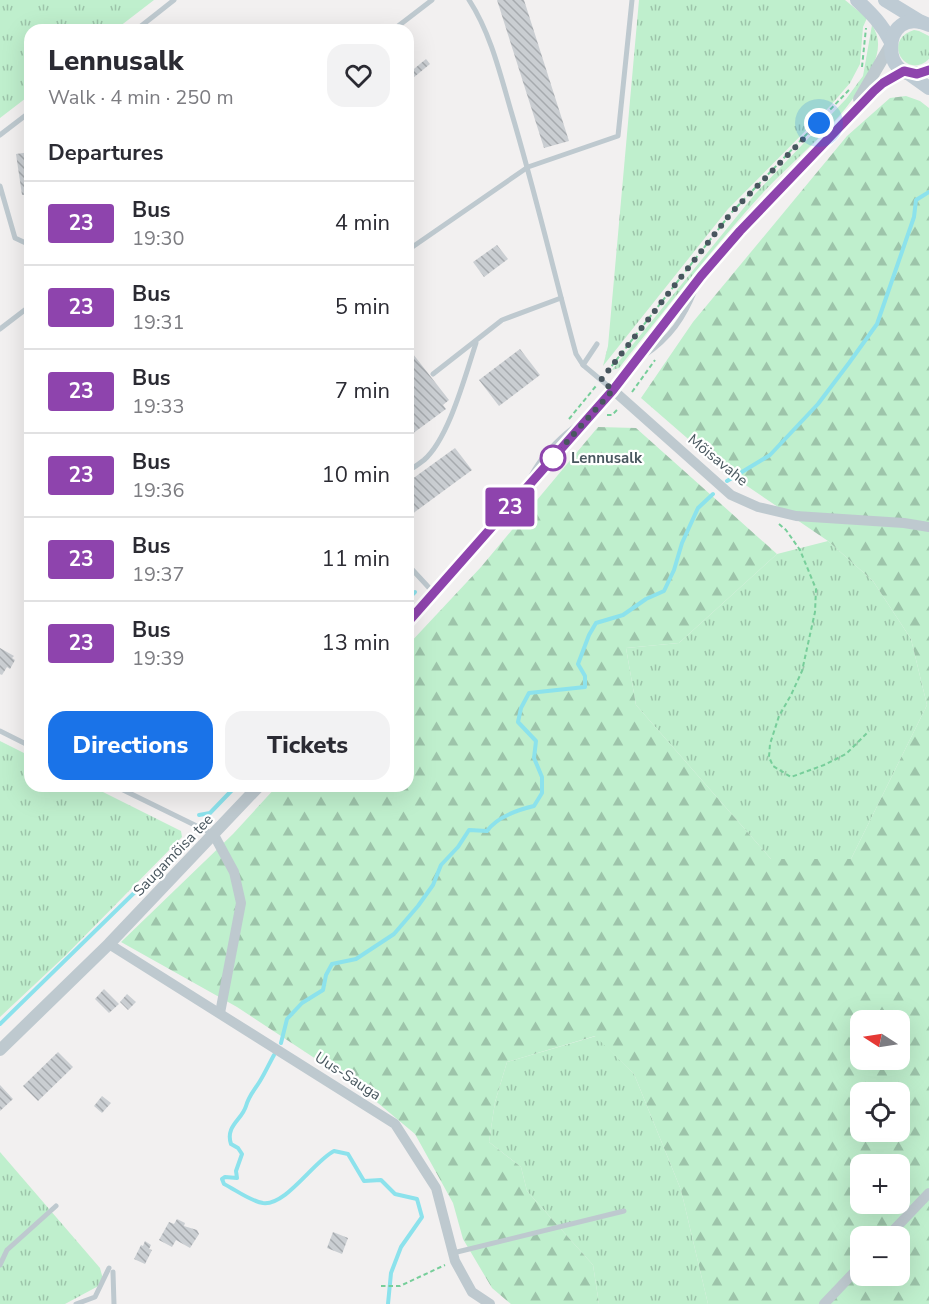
<!DOCTYPE html>
<html lang="en">
<head>
<meta charset="utf-8">
<style>
  :root { --surface:#fff; --page:#f2f2f3; --text:#2b2b33; --muted:#7c7c81; --line:#e1e1e2; --accent:#1a73e8 }
  body { margin:0; font-family:"Nunito Sans",sans-serif; background:var(--page); color:var(--text); height:100vh; display:flex; flex-direction:column; font-size:22px; white-space:nowrap }
  * { box-sizing:border-box; margin:0 }
  p { font-size:20px; color:var(--muted) }
  .icon { flex:none; width:33px; height:33px; fill:none; stroke:currentColor; stroke-width:2; stroke-linecap:round; stroke-linejoin:round }
  .map { position:relative; flex:1; overflow:hidden }
  .side { position:absolute; left:24px; top:24px; width:390px; height:768px; display:flex; flex-direction:column; background:var(--surface); border-radius:18px; box-shadow:0 6px 24px #0002 }
  .side>* { flex:none }
  .badge { padding:0 12px; border-radius:4px; font-size:21px; line-height:39px }
  .needle { width:39px; rotate:282deg }
  .controls { position:absolute; left:850px; top:1010px; display:grid; gap:12px }
  .controls a { display:grid; place-items:center; width:60px; height:60px; border-radius:12px; background:var(--surface); box-shadow:0 6px 24px #0002; font-size:30px }
  .you { position:absolute; width:30px; height:30px; margin:-15px; border:4px solid #fff; border-radius:50%; background:#1a73e8; box-shadow:0 0 0 9px #1a73e833 }
  .map>.badge { position:absolute; translate:-50% -50%; box-shadow:0 0 0 3px #fff }
  h2 { padding:0 24px; font-size:22px; line-height:54px }
  .round { display:grid; place-items:center; flex:none; width:63px; height:63px; border-radius:18px; background:var(--page) }
  .headline { display:flex; align-items:center; justify-content:space-between; height:102px; padding:0 24px }
  h1 { font-size:28px; font-weight:800; line-height:45px }
  .action { display:flex; gap:12px; margin-top:auto; padding:12px 24px }
  .action a { flex:1; height:69px; border-radius:18px; background:var(--accent); color:#fff; font-size:24px; font-weight:800; line-height:69px; text-align:center }
  .action a+a { background:var(--page); color:var(--text) }
  ul { padding:0; list-style:none }
  li { display:flex; align-items:center; gap:18px; height:84px; padding:0 24px; border-top:2px solid var(--line) }
  li div { flex:1 }
  li b { display:block; font-size:22px }
  li em { font-style:normal }
  li .badge { min-width:66px; font-weight:700; text-align:center }
  .map>svg:first-child { display:block }
  .grass { fill:url(#grass-tufts) }
  .forest { fill:url(#forest-firs); fill-rule:evenodd }
  .lines { fill:none; stroke-linecap:round; stroke-linejoin:round }
  .stream { stroke:#8ce2ec; stroke-width:4 }
  .building { fill:url(#building-back-hatch) }
  .path { stroke:#77ce9a; stroke-width:2; stroke-dasharray:4.5 3; stroke-linecap:butt }
  .service { stroke:#bec9cf; stroke-width:5 }
  .minor { stroke:#bec9cf; stroke-width:10 }
  .tertiary { stroke:#bec9cf; stroke-width:12 }
  .secondary { stroke:#becbd4; stroke-width:14 }
  .line-casing { stroke:#fff; stroke-width:14 }
  .line { stroke:#8e44ad; stroke-width:9 }
  .walk { stroke:#48565e; stroke-width:6; stroke-dasharray:0 10.8 }
  .stop-dot { fill:#fff; stroke:#8e44ad; stroke-width:3 }
  .labels { text-anchor:middle; stroke-width:4.5; stroke-linejoin:round; paint-order:stroke }
  .stop-label { font-size:15px; font-weight:bold; fill:#48565e; stroke:#fff; text-anchor:start }
  .street-label { font-size:15px; fill:#48565e; stroke:#fff }
</style>
</head>
<body>
<div class="map">
<svg width="929" height="1304" viewBox="0 0 929 1304">
  <defs>
    <pattern id="grass-tufts" width="24" height="20" patternUnits="userSpaceOnUse" patternTransform="scale(1.5)"><rect width="24" height="20" fill="#bfefcd"/><path d="M3 7l-1-3M5 7V3M7 7l1-3M15 17l-1-3M17 17v-4M19 17l1-3" fill="none" stroke="#9dc4aa"/></pattern>
    <pattern id="forest-firs" width="22" height="20" patternUnits="userSpaceOnUse" patternTransform="scale(1.5)"><rect width="22" height="20" fill="#bfefcd"/><path d="M5 1l3.5 6h-7zM16 11l3.5 6h-7z" fill="#9dc4aa"/></pattern>
    <pattern id="building-back-hatch" width="6" height="6" patternUnits="userSpaceOnUse" patternTransform="scale(1.5)"><rect width="6" height="6" fill="#caced2"/><path d="M-1 5l2 2M0 0l6 6M5-1l2 2" fill="none" stroke="#a6aaae"/></pattern>
  </defs>
  <rect width="100%" height="100%" fill="#f2f0f0"/>
  <!-- grass -->
  <g class="grass">
    <path d="M0 0H154L115 30H30V95L0 118Z"/>
    <path d="M639 0H845L867 18 863 27 860 64 850 83 831 105 728 209 603 366 608 346Z"/>
    <path d="M872 25C886 46 873 68 861 87 835 128 791 162 759 197 712 249 669 305 626 359L619 368 612 370 755 194 846 99 863 76Z"/>
    <path d="M914 30 919 31 929 36V59C906 81 881 40 914 30Z"/>
    <path d="M828 541 873 581 911 639 927 705 851 859H771L636 705 626 648 679 643 777 554Z"/>
    <path d="M0 741 30 756V786H91L181 831 182 837 66 955 0 1017Z"/>
    <path d="M596 1036 634 1074 681 1190 708 1304H599L593 1265 527 1191 521 1167 489 1142 495 1102 507 1062Z"/>
    <path d="M0 1152 100 1268 104 1283 65 1304H0Z"/>
  </g>
  <!-- forest -->
  <path class="forest" d="M906 96 920 101 929 108V1304H708L681 1190 634 1074 595 1036 507 1062 495 1102 489 1142 521 1167 527 1191 593 1265 599 1304H511L492 1288 463 1239 453 1203 415 1134 360 1088 237 1007 121 942 233 834 277 786H408V645L481 567 598 427 636 428 777 554 679 643 626 648 636 705 771 859H851L927 705 911 639 873 581 828 541 725 471 641 398 693 322 847 136 890 98ZM861 1020H900V1059H861ZM861 1092H900V1131H861ZM861 1164H900V1203H861ZM861 1236H900V1275H861Z"/>
  <g class="lines">
    <!-- stream -->
    <g class="stream">
      <path d="M727 481 770 455 818 404 849 363 877 324 914 217 916 200 929 192"/>
      <path d="M408 599 415 592"/>
      <path d="M199 815 210 813 236 786"/>
      <path d="M0 1024 179 849"/>
      <path d="M281 1043 287 1019 302 1003 323 990 326 975 332 964 356 959 394 934 418 906 433 885 441 865 458 847 469 830 487 831C497 817 517 810 534 806L542 793V777L534 758 536 741 518 722 521 708 529 693 585 687V676L578 664 589 635 596 623 623 615 646 599 664 591 674 570 682 543 698 508 713 494"/>
      <path d="M274 1055C269 1064 265 1073 260 1081 254 1091 249 1095 246 1106 242 1120 225 1126 231 1144L238 1148 242 1154 236 1171 237 1178 225 1177 222 1179 224 1184C236 1190 250 1201 263 1203 286 1206 314 1161 334 1151L348 1154 364 1181 381 1180 395 1194 417 1199 422 1217 401 1247 391 1273 388 1304"/>
    </g>
  </g>
  <!-- building -->
  <g class="building">
    <path d="M497 0H524L569 141 544 148Z"/>
    <path d="M426 59 430 64 413 78 409 73Z"/>
    <path d="M30 152V194L22 195 16 154Z"/>
    <path d="M497 245 508 259 484 277 473 262Z"/>
    <path d="M520 349 540 375 499 406 479 380Z"/>
    <path d="M413 354 449 400 443 405 446 409 408 437V357Z"/>
    <path d="M455 448 472 470 408 517V482Z"/>
    <path d="M0 648 14 656 12 658 15 660 10 669 7 667 2 675 0 674Z"/>
    <path d="M104 989 119 1004 109 1013 95 999Z"/>
    <path d="M127 994 136 1002 128 1010 120 1002Z"/>
    <path d="M58 1052 73 1067 38 1101 23 1086Z"/>
    <path d="M0 1085 13 1099 0 1111Z"/>
    <path d="M102 1096 111 1103 102 1113 94 1106Z"/>
    <path d="M177 1219 185 1223 184 1226 197 1230 199 1234 190 1248 176 1240 172 1247 159 1240 169 1222 174 1224Z"/>
    <path d="M333 1232 348 1238 342 1254 327 1248Z"/>
    <path d="M145 1241 151 1245 149 1249 152 1250 145 1264 134 1259 141 1245 143 1246Z"/>
  </g>
  <g class="lines">
    <!-- path -->
    <g class="path">
      <path d="M862 67 866 28"/>
      <path d="M607 372 731 213 849 90"/>
      <path d="M632 392 655 360"/>
      <path d="M607 415H612L619 408"/>
      <path d="M569 419 596 386"/>
      <path d="M779 524 786 530 800 550 816 589 815 612 802 671 791 695 779 716 770 744 769 757 773 766 791 777 824 765 846 754 869 731"/>
      <path d="M381 1286H400L445 1265"/>
    </g>
    <!-- service -->
    <g class="service">
      <path d="M469 0C490 32 500 73 511 111 535 191 554 273 576 354L583 365 613 390"/>
      <path d="M136 30 174 0"/>
      <path d="M393 30 432 0"/>
      <path d="M0 135 30 112"/>
      <path d="M0 186 15 238 30 245"/>
      <path d="M408 250 528 167 618 136 632 0"/>
      <path d="M0 329 30 306"/>
      <path d="M645 355C670 338 684 318 695 290"/>
      <path d="M583 365 597 344"/>
      <path d="M433 374 502 320 561 298"/>
      <path d="M408 471C413 468 419 464 424 460 449 438 465 376 476 343"/>
      <path d="M531 476C541 457 557 440 574 427"/>
      <path d="M408 565 433 592"/>
      <path d="M0 731 30 746"/>
      <path d="M115 786 213 834"/>
      <path d="M453 1253 624 1211"/>
      <path d="M0 1265 7 1250 56 1206"/>
      <path d="M113 1272 114 1304"/>
      <path d="M76 1304 95 1297 109 1268"/>
    </g>
    <!-- minor -->
    <g class="minor">
      <path d="M613 390 731 495 758 507 796 516 904 523 929 527"/>
      <path d="M214 835 234 872 241 903 220 1013"/>
      <path d="M109 944 395 1124 436 1188 455 1261 472 1292 490 1304"/>
      <path d="M888 1236 929 1193"/>
      <path d="M824 1304 861 1265"/>
    </g>
    <!-- tertiary -->
    <g class="tertiary">
      <path d="M859 99 890 46"/>
      <path d="M408 622 613 390 701 275 740 231 874 91 883 83 904 71"/>
      <path d="M0 1050 109 944 259 786"/>
    </g>
    <!-- secondary -->
    <g class="secondary">
      <path d="M857 0C871 13 882 24 891 42"/>
      <path d="M885 0 921 22"/>
      <path d="M929 25C879 2 878 93 929 70"/>
      <path d="M908 73 929 88"/>
    </g>
  </g>
  <g class="lines">
    <!-- line casing -->
    <g class="line-casing">
      <path id="line" d="M408 622 613 390 701 276 740 231 874 91 883 83 904 71 917 74 929 70"/>
    </g>
    <!-- line -->
    <use href="#line" class="line"/>
    <!-- walk -->
    <path class="walk" d="M553 458 549 462 613 390 601 380 731 213 819 123"/>
  </g>
  <!-- markers -->
  <circle class="stop-dot" cx="553" cy="458" r="12"/>
  <g class="labels">
    <!-- stop labels -->
    <g class="stop-label">
      <text x="571" y="463">Lennusalk</text>
    </g>
    <!-- street labels -->
    <g class="street-label">
      <text transform="translate(718 460) rotate(39)" y="5">Mõisavahe</text>
      <text transform="translate(173 855) rotate(-46)" y="5">Saugamõisa tee</text>
      <text transform="translate(348 1076) rotate(33)" y="5">Uus-Sauga</text>
    </g>
  </g>
</svg>
<div class="controls">
<a><svg class="needle" viewBox="-14 -14 28 28"><path d="M0-13l5 13h-10z" fill="#e53935"/><path d="M0 13l5-13h-10z" fill="#7c7c81"/></svg></a>
<a><svg class="icon" aria-label="locate" viewBox="0 0 24 24"><circle cx="12" cy="12" r="6"/><path d="M12 2v4M12 18v4M2 12h4M18 12h4"/></svg></a>
<a>+</a>
<a>−</a>
</div>
<div class="you" style="left:819px;top:123px"></div>
<b class="badge" style="left:510px;top:507px;background:#8e44ad;color:#fff">23</b>
<section class="side">
<div class="headline"><div><h1>Lennusalk</h1><p>Walk · 4 min · 250 m</p></div><a class="round"><svg class="icon" aria-label="heart" viewBox="0 0 24 24"><path d="M12 20l-8-8c-3-5 5-10 8-4 3-6 11-1 8 4z"/></svg></a></div>
<h2>Departures</h2>
<ul>
<li><span class="badge" style="background:#8e44ad;color:#fff">23</span><div><b>Bus</b><p>19:30</p></div><em>4 min</em></li>
<li><span class="badge" style="background:#8e44ad;color:#fff">23</span><div><b>Bus</b><p>19:31</p></div><em>5 min</em></li>
<li><span class="badge" style="background:#8e44ad;color:#fff">23</span><div><b>Bus</b><p>19:33</p></div><em>7 min</em></li>
<li><span class="badge" style="background:#8e44ad;color:#fff">23</span><div><b>Bus</b><p>19:36</p></div><em>10 min</em></li>
<li><span class="badge" style="background:#8e44ad;color:#fff">23</span><div><b>Bus</b><p>19:37</p></div><em>11 min</em></li>
<li><span class="badge" style="background:#8e44ad;color:#fff">23</span><div><b>Bus</b><p>19:39</p></div><em>13 min</em></li>
</ul>
<div class="action"><a>Directions</a><a>Tickets</a></div>
</section>
</div>
</body>
</html>
